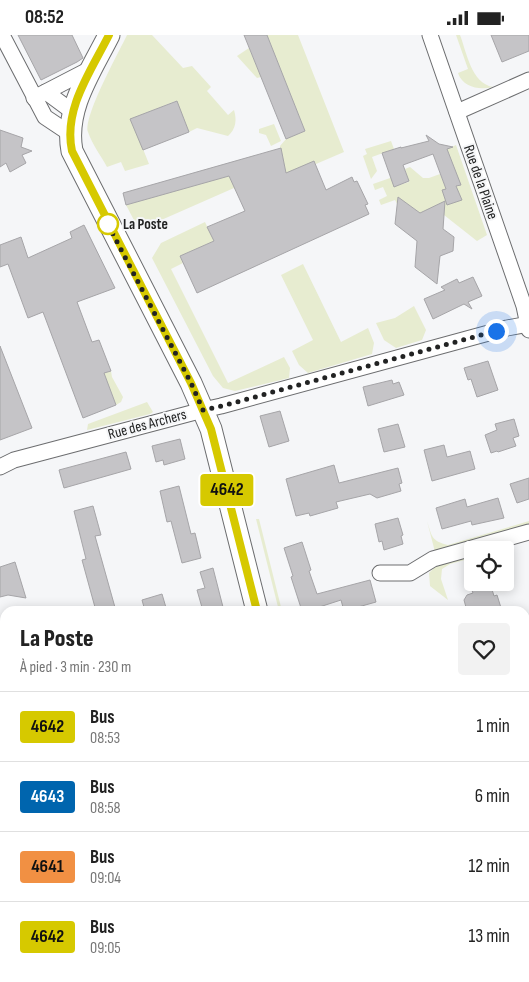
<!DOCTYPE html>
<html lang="fr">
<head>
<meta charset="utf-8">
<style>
  :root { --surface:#fff; --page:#f2f2f2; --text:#222; --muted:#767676; --line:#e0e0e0 }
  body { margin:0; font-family:"Sofia Sans Condensed",sans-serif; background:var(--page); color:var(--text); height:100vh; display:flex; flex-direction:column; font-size:19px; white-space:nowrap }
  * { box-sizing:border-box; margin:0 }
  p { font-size:16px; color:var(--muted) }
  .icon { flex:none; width:28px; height:28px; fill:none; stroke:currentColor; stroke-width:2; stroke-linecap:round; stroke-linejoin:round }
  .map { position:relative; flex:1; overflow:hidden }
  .sheet { position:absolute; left:0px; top:571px; width:530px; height:376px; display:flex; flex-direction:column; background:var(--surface); border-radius:15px 15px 0 0; box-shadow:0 2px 12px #0003 }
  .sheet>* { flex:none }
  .badge { padding:0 10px; border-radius:4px; font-size:18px; line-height:32px }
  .buttons { position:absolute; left:464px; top:506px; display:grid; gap:10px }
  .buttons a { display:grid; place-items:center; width:50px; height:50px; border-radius:5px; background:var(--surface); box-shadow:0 2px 12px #0003; font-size:25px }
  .you { position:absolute; width:25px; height:25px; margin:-12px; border:4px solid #fff; border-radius:50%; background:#1a73e8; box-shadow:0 0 0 8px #1a73e833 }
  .map>.badge { position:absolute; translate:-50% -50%; box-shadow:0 0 0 2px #fff }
  .round { display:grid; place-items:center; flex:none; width:52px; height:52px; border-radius:5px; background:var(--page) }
  .summary { display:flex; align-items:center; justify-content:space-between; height:85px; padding:0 20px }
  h1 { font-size:24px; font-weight:800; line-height:38px }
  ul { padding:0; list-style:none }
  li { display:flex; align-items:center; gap:15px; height:70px; padding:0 20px; border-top:1px solid var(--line) }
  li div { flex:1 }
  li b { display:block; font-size:19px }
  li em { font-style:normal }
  li .badge { min-width:55px; font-weight:700; text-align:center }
  .status { display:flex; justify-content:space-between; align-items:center; height:35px; padding:0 25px; background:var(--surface); direction:ltr }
  .status svg { height:14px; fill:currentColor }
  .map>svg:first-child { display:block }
  .green { fill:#e7ecd0 }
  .building { fill:#c5c4c7; stroke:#a6a5a8 }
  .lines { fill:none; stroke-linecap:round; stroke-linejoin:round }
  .street-casing { stroke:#6c6d6f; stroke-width:17 }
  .secondary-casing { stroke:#6c6d6f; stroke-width:23 }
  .street { stroke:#fff; stroke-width:15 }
  .secondary { stroke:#fff; stroke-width:21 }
  .line-casing { stroke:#fff; stroke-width:11 }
  .line { stroke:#d6c900; stroke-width:8 }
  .walk { stroke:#222323; stroke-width:5; stroke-dasharray:0 9 }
  .stop-dot { fill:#fff; stroke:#d6c900; stroke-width:2.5 }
  .labels { text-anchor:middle; stroke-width:4; stroke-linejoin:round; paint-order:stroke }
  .street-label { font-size:15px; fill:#222323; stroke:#f5f6f8 }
  .stop-label { font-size:15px; font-weight:bold; fill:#222323; stroke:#f5f6f8; text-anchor:start }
</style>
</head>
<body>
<div class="status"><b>08:52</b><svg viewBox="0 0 49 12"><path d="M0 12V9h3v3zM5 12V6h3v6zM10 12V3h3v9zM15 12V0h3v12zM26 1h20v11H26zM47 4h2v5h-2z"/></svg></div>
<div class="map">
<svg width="529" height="947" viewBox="0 0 529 947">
  <rect width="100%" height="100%" fill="#f5f6f8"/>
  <!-- green -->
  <g class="green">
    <path d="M127 0H152L183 33 192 31 211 52 207 56 228 80 234 75C237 85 236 94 228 101L197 93 189 97 176 66 131 84 149 129 125 136 121 127 107 132C101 121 92 109 88 97 83 82 119 17 127 0Z"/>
    <path d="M267 0H298L344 117 316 129 314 127 238 160 234 153 159 186 161 191 152 195 136 189 126 170 283 125 280 111 286 104 305 96Z"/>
    <path d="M456 0H460C467 18 471 48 493 52 480 55 463 53 458 38L468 34Z"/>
    <path d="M249 13 261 42 257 43 237 21Z"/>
    <path d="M274 89 281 106 271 111 266 100 259 98V94Z"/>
    <path d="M391 106 394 114 372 122 377 136 371 144 363 121 367 119 365 114Z"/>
    <path d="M456 110 487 200 477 206 444 180 420 178 409 170 400 174 395 165 381 170 379 165 387 161 383 152 375 155 373 149 393 142 396 151 409 147 405 134 410 132 423 143H429L440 139 446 154 461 164 456 151 460 149 447 114Z"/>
    <path d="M205 187 214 206 180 221 183 228 171 234 228 348 284 322 290 333 289 343 235 356 223 353 213 341 152 223 161 208Z"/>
    <path d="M303 229 341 307 368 293 374 308 372 319 308 338 299 330 292 316 313 305 281 240Z"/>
    <path d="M414 271 426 295 422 305 396 313 384 305 376 288 395 283Z"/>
    <path d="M111 336 112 342 123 362 121 367 116 370 104 338Z"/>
    <path d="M147 367 153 377 150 379 87 395 88 389Z"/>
    <path d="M256 484H259L282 576H279Z"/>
    <path d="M427 486C432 501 431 506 448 510L529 486V491L435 517Z"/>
    <path d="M472 519V523L450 529 442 534 441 544 448 565 430 551 429 538 437 530Z"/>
    <path d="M525 871H529V947H349V942H525Z"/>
  </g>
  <!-- building -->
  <g class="building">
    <path d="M18 0H72L83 23 77 27 41 45Z"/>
    <path d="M244 0H267L305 96 286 104Z"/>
    <path d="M491 0H529V16L502 27Z"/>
    <path d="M177 66 189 97 143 115 130 84Z"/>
    <path d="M0 95 23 103 21 112 32 116 22 120 26 128 10 137 6 128 0 132Z"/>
    <path d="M426 100 439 109 453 112 447 114 461 150 456 151 462 165 447 170 442 155 446 154 433 119 403 130 409 146 394 152 382 118 401 112V113L429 106Z"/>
    <path d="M281 113 286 138 314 126 326 155 352 142 354 147 357 146 368 169 365 170 369 179 197 258 180 221 214 206 207 192 245 176 229 141 126 170 123 158Z"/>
    <path d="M398 162 420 178 445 166 443 194 454 202 453 216 440 221 437 249 415 232 417 206 395 189Z"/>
    <path d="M84 190 115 253 77 267 92 307 99 305 111 336 104 338 116 370 83 383 43 277 28 283 8 229 0 232V210L21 202 28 223 72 203 70 197Z"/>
    <path d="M473 242 482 261 468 267 472 274 464 269 433 284 424 264 445 255 441 252 457 244 459 248Z"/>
    <path d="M0 311 32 393 0 405Z"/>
    <path d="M488 326 498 355 477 362 471 344 468 345 464 333Z"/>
    <path d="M392 345 393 349 399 347 404 360 368 371 363 352Z"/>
    <path d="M280 376 289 406 269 412 260 381Z"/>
    <path d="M514 384 519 401 513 403 516 411 498 417 497 416 491 418 485 400 497 395 495 389Z"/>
    <path d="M398 389 405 412 384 417 378 394Z"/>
    <path d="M180 404 185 424 164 430 163 425 156 427 152 411Z"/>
    <path d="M444 410 447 422 470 416 475 434 432 446 424 415Z"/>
    <path d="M126 417 131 434 64 453 59 435Z"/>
    <path d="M334 430 339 448 398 433 402 448 399 449 401 456 377 463 370 459 336 467 338 473 310 481 309 478 296 481 286 444Z"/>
    <path d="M529 443V464L517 468 510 449Z"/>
    <path d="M179 451 191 499 195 498 201 523 182 528 171 486 167 487 160 456Z"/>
    <path d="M498 463 504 483 472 490 471 486 442 494 436 473 465 464 467 472Z"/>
    <path d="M93 471 101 500 95 501 116 576H96L82 525 86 524 74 476Z"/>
    <path d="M398 483 403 500 401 501 403 509 384 515 382 506 379 507 375 489Z"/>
    <path d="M302 507 311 535 309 536 317 559 370 545 376 567 344 576 341 565 307 576H302L291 542 293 541 284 513Z"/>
    <path d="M15 527 26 563 8 560 0 562V532Z"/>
    <path d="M213 533 224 576H203L197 555 205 553 200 537Z"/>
    <path d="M469 548H490L494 561 497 560 502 576H467L464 565 467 560 473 558Z"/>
    <path d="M162 559 167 576H145L142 565Z"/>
  </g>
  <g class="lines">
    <!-- street casing -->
    <g class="street-casing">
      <g id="street">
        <path d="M2 0 45 82 69 98"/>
        <path d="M430 0 524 271 529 295"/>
        <path d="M46 57 73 77"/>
        <path d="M34 63 92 33"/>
        <path d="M457 77 529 45"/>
        <path d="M0 432 14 425 203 375 221 371 507 293 529 289"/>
        <path d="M380 538H410L433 524 529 497"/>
        <path d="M525 703H529"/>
      </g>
    </g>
    <!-- secondary casing -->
    <g class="secondary-casing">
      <g id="secondary">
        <path d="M109 0C91 36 64 74 72 116L191 348 211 394 257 576"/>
        <path d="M0 798 5 806"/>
        <path d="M86 942 89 947"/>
        <path d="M322 947V942"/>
      </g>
    </g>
    <!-- street -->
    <use href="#street" class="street"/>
    <!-- secondary -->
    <use href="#secondary" class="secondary"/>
  </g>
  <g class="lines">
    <!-- line casing -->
    <g class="line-casing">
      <path id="line" d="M109 0C91 36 63 74 72 116L191 348 211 394 257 576"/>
    </g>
    <!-- line -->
    <use href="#line" class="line"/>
    <!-- walk -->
    <path class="walk" d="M108 189 104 182 191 348 203 375 222 371 496 296"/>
  </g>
  <!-- markers -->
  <circle class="stop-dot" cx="108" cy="189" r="10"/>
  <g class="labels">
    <!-- street labels -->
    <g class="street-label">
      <text transform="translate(481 147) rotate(71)" y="5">Rue de la Plaine</text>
      <text transform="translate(147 389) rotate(-15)" y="5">Rue des Archers</text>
    </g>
    <!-- stop labels -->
    <g class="stop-label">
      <text x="123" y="194">La Poste</text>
    </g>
  </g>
</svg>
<div class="buttons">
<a><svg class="icon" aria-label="locate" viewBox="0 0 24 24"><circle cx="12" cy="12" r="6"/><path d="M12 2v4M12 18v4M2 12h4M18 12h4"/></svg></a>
</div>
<div class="you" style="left:496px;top:296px"></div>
<b class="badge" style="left:227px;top:455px;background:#d6c900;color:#111">4642</b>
<section class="sheet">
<div class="summary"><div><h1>La Poste</h1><p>À pied · 3 min · 230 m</p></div><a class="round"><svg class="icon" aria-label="heart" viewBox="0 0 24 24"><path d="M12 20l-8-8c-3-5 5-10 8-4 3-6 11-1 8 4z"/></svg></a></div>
<ul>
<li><span class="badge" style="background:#d6c900;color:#111">4642</span><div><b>Bus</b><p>08:53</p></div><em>1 min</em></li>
<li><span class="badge" style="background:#0065ae;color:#fff">4643</span><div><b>Bus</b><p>08:58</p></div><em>6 min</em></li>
<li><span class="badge" style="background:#f19043;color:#111">4641</span><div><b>Bus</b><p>09:04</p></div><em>12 min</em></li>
<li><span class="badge" style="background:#d6c900;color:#111">4642</span><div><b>Bus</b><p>09:05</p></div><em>13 min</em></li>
</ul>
</section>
</div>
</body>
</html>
